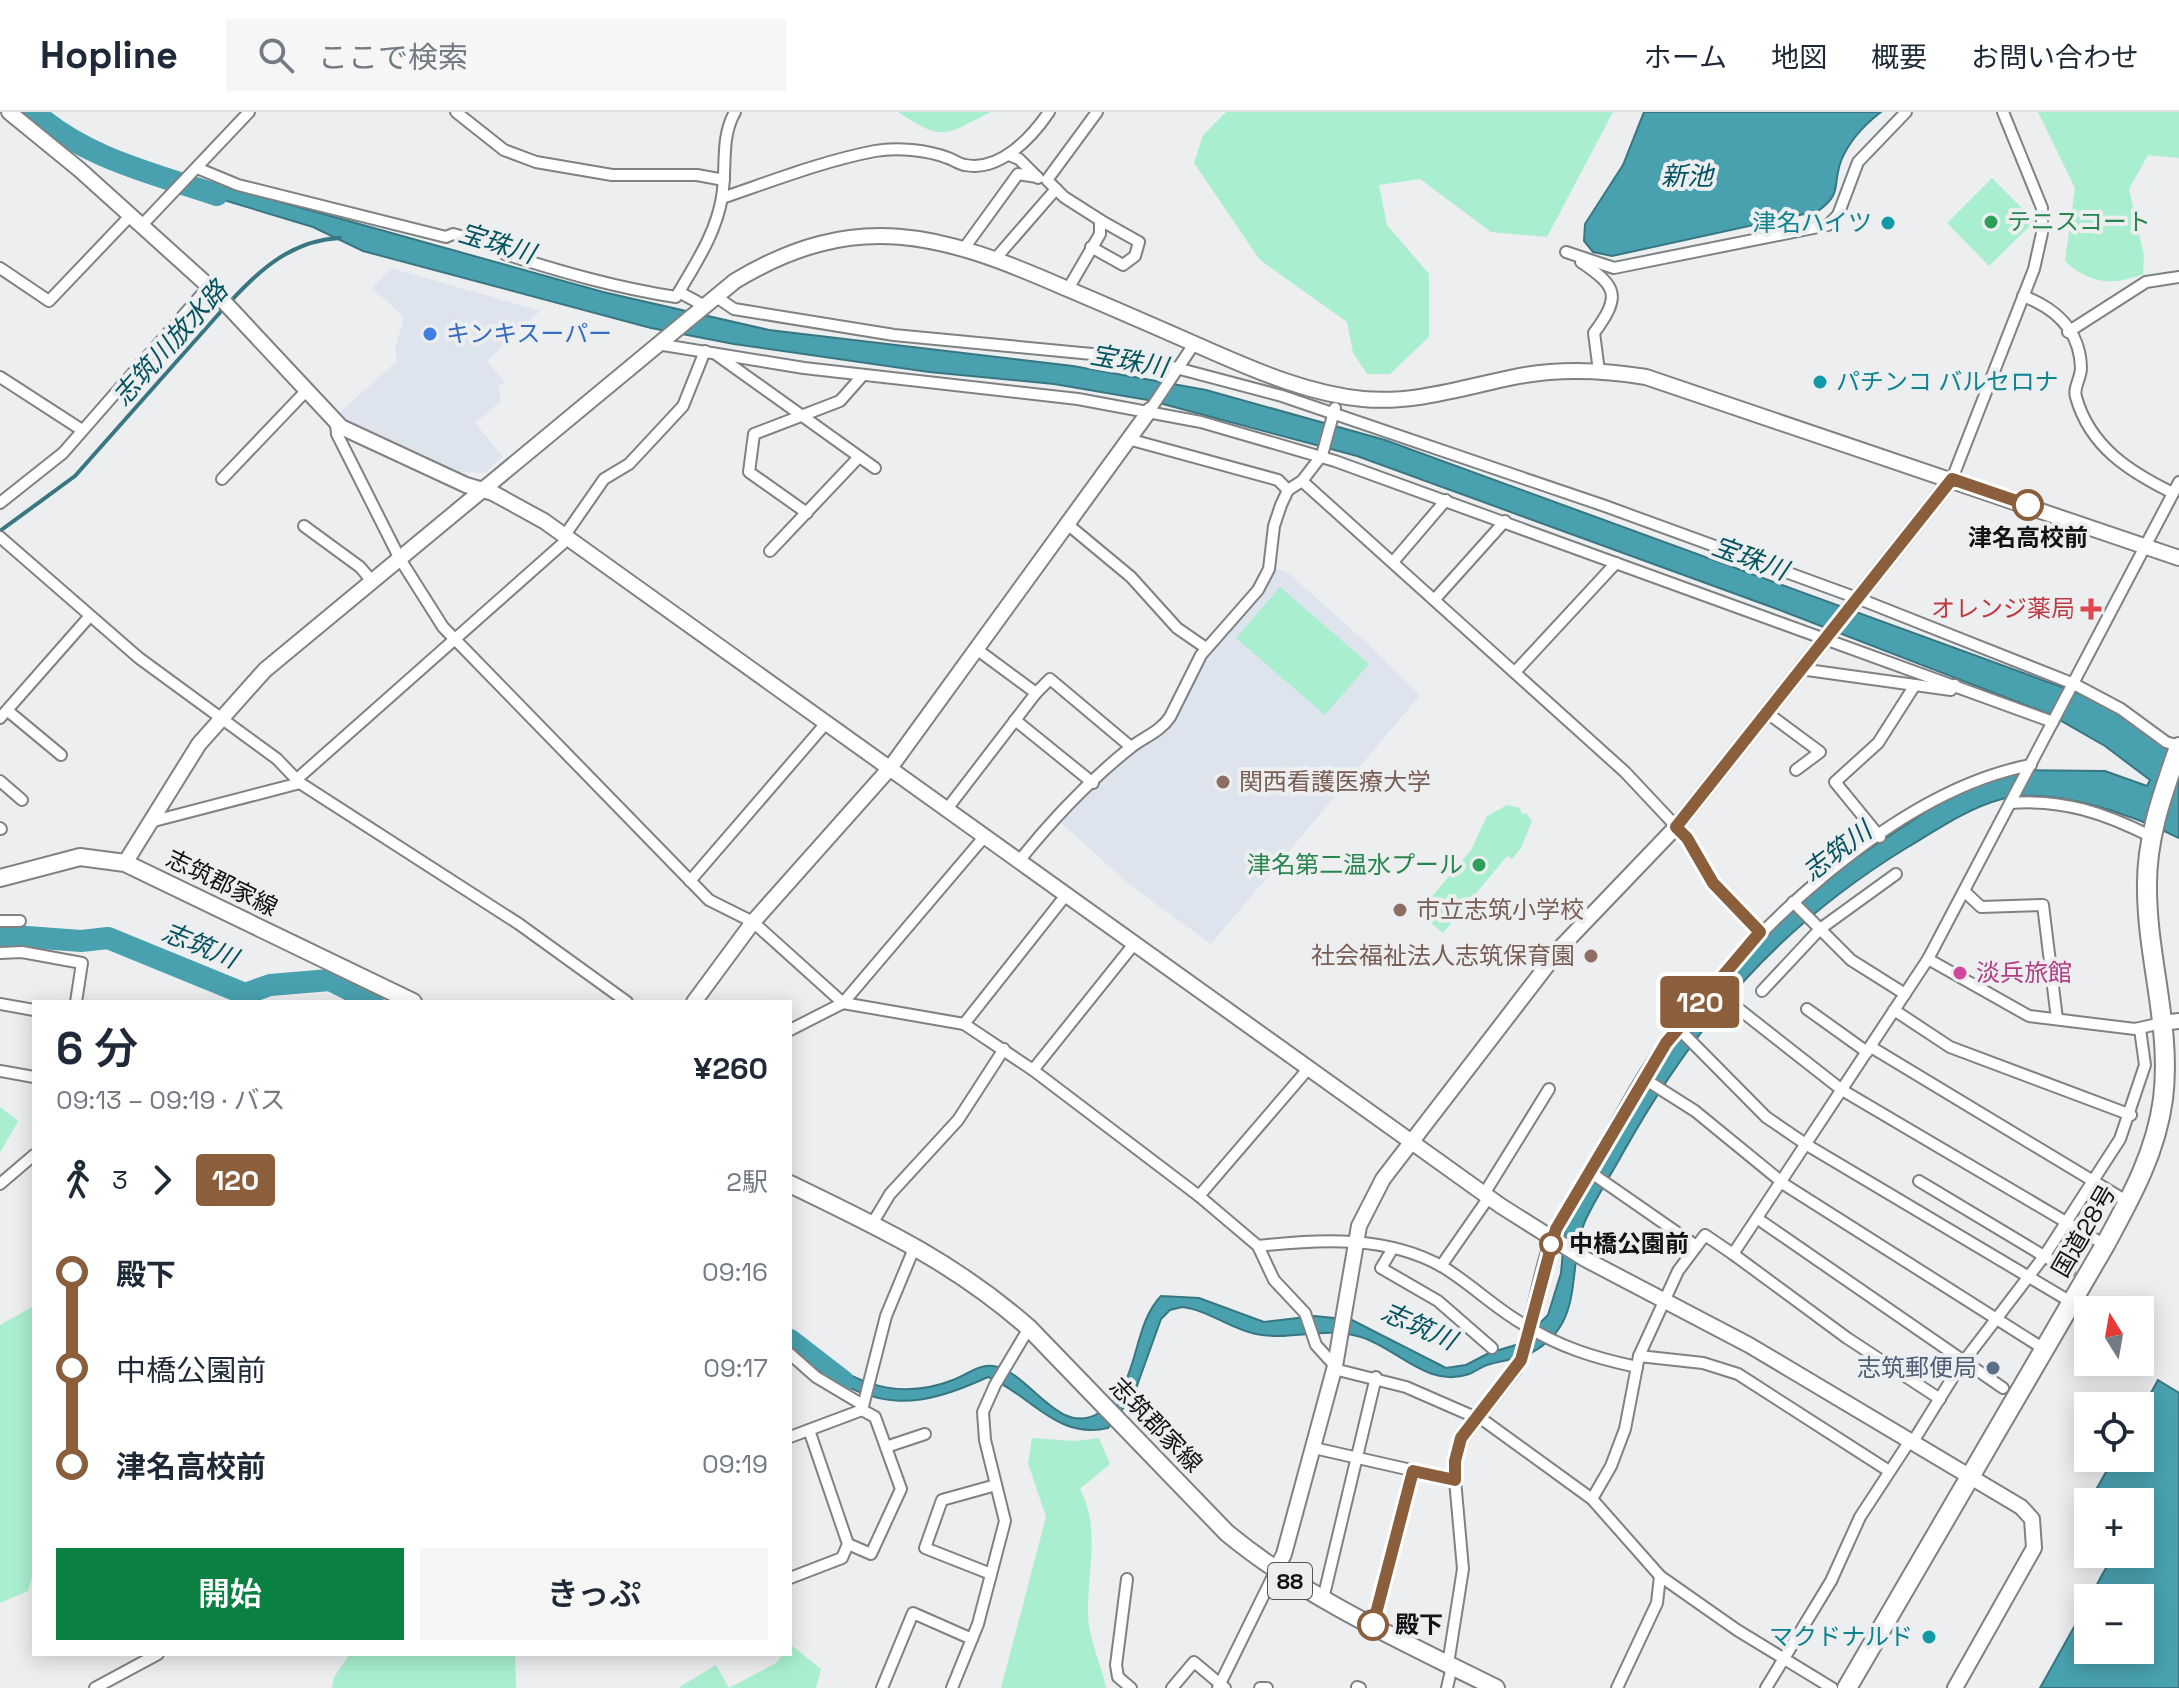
<!DOCTYPE html>
<html lang="ja">
<head>
<meta charset="utf-8">
<style>
  :root { --surface:#fff; --page:#f6f6f7; --text:#1f2937; --muted:#747a83; --line:#e0e1e3; --accent:#0b8043 }
  body { margin:0; font-family:"Space Grotesk","Noto Sans JP",sans-serif; background:var(--page); color:var(--text); height:100vh; display:flex; flex-direction:column; font-size:30px; white-space:nowrap }
  * { box-sizing:border-box; margin:0 }
  p { font-size:26px; color:var(--muted) }
  .icon { flex:none; width:44px; height:44px; fill:none; stroke:currentColor; stroke-width:2; stroke-linecap:round; stroke-linejoin:round }
  .map { position:relative; flex:1; overflow:hidden }
  .drawer { position:absolute; left:32px; top:888px; width:760px; height:656px; display:flex; flex-direction:column; background:var(--surface); border-radius:0px; box-shadow:0 4px 20px #0003 }
  .drawer>* { flex:none }
  .badge { padding:0 16px; border-radius:6px; font-size:28px; line-height:52px }
  .needle { width:52px; rotate:349deg }
  .fabs { position:absolute; left:2074px; top:1184px; display:grid; gap:16px }
  .fabs a { display:grid; place-items:center; width:80px; height:80px; border-radius:0px; background:var(--surface); box-shadow:0 4px 20px #0003; font-size:40px }
  .map>.badge { position:absolute; translate:-50% -50%; box-shadow:0 0 0 4px #fff }
  .legs { display:flex; align-items:center; gap:12px; height:88px; padding:0 24px; font-size:26px }
  .legs p { margin-inline-start:auto }
  .head { display:flex; align-items:center; justify-content:space-between; height:136px; padding:0 24px }
  h1 { font-size:44px; font-weight:600; line-height:60px }
  .action { display:flex; gap:16px; margin-top:auto; padding:16px 24px }
  .action a { flex:1; height:92px; border-radius:0px; background:var(--accent); color:#fff; font-size:32px; font-weight:600; line-height:92px; text-align:center }
  .action a+a { background:var(--page); color:var(--text) }
  ul { padding:0 24px; list-style:none }
  li { display:flex; align-items:center; gap:28px; height:96px; font-size:30px }
  li i { display:grid; place-items:center; width:12px; height:100%; margin:0 10px; background:currentColor }
  li i::after { content:''; width:20px; height:20px; margin:-10px; border:6px solid; border-radius:50%; background:var(--surface) }
  li p { margin-inline-start:auto }
  li:first-child i { background:linear-gradient(#0000 50%,currentColor 0) }
  li:last-child i { background:linear-gradient(currentColor 50%,#0000 0) }
  header { display:flex; align-items:center; gap:48px; box-sizing:border-box; height:112px; padding:0 40px; background:var(--surface); border-bottom:2px solid var(--line) }
  header strong { font-size:38px }
  nav { display:flex; gap:44px; margin-inline-start:auto; font-size:28px }
  .search { width:560px; height:72px; background:var(--page); display:flex; align-items:center; gap:20px; box-sizing:border-box; padding:0 28px; border-radius:0px; color:var(--muted); font-size:30px }
  .map>svg:first-child { display:block }
  .built { fill:#dee4ed }
  .green { fill:#a9efcf }
  .water { fill:#49a1b0; stroke:#387681; stroke-width:2 }
  .lines { fill:none; stroke-linecap:round; stroke-linejoin:round }
  .stream { stroke:#387681; stroke-width:4 }
  .river { stroke:#49a1b0; stroke-width:22 }
  .street-casing { stroke:#7f8183; stroke-width:14 }
  .secondary-casing { stroke:#7f8183; stroke-width:18 }
  .primary-casing { stroke:#7f8183; stroke-width:20 }
  .highway-casing { stroke:#7f8183; stroke-width:22 }
  .street { stroke:#fff; stroke-width:10 }
  .secondary { stroke:#fff; stroke-width:14 }
  .primary { stroke:#fff; stroke-width:16 }
  .highway { stroke:#fff; stroke-width:18 }
  .line-1-casing { stroke:#fff; stroke-width:18 }
  .line-1 { stroke:#8b5e3c; stroke-width:12 }
  .leisure-dot { fill:#2e9e5b; stroke:#eceef0; stroke-width:3 }
  .culture-dot { fill:#0f9aa8; stroke:#eceef0; stroke-width:3 }
  .shop-dot { fill:#3f7fe0; stroke:#eceef0; stroke-width:3 }
  .stop-1-dot { fill:#fff; stroke:#8b5e3c; stroke-width:4 }
  .health-dot { fill:#e0444e; stroke:#eceef0; stroke-width:3 }
  .education-dot { fill:#8d6e63; stroke:#eceef0; stroke-width:3 }
  .hotel-dot { fill:#d1479c; stroke:#eceef0; stroke-width:3 }
  .service-dot { fill:#5c6f8a; stroke:#eceef0; stroke-width:3 }
  .labels { text-anchor:middle; stroke-width:8; stroke-linejoin:round; paint-order:stroke }
  .shield { fill:#eceef0; stroke:#535556; stroke-width:2 }
  .shield-label { font-size:22px; font-weight:bold; fill:#121314 }
  .leisure-label { font-size:24px; fill:#27864d; stroke:#eceef0; text-anchor:start }
  .culture-label { font-size:24px; fill:#0d838f; stroke:#eceef0; text-anchor:end }
  .shop-label { font-size:24px; fill:#366cbe; stroke:#eceef0; text-anchor:start }
  .stop-label { font-size:24px; font-weight:bold; fill:#121314; stroke:#eceef0; text-anchor:start }
  .health-label { font-size:24px; fill:#be3a42; stroke:#eceef0; text-anchor:end }
  .education-label { font-size:24px; fill:#785e54; stroke:#eceef0; text-anchor:start }
  .street-label { font-size:24px; fill:#121314; stroke:#eceef0 }
  .hotel-label { font-size:24px; fill:#b23c85; stroke:#eceef0; text-anchor:start }
  .service-label { font-size:24px; fill:#4e5e75; stroke:#eceef0; text-anchor:end }
  .water-label { font-size:26px; font-style:italic; fill:#045460; stroke:#eceef0 }
</style>
</head>
<body>
<header>
<strong>Hopline</strong>
<div class="search"><svg class="icon" aria-label="search" viewBox="0 0 24 24"><circle cx="10" cy="10" r="6"/><path d="M15 15l6 6"/></svg>ここで検索</div>
<nav><a>ホーム</a><a>地図</a><a>概要</a><a>お問い合わせ</a></nav>
</header>
<div class="map">
<svg width="2179" height="1576" viewBox="0 0 2179 1576">
  <rect width="100%" height="100%" fill="#eceef0"/>
  <!-- built -->
  <g class="built">
    <path d="M391 156 540 199 487 249 505 270 499 274 500 290 475 311 503 345 484 361 457 360 354 313 338 302 397 249 395 237 404 205 372 176Z"/>
    <path d="M1276 457 1287 460 1367 531 1420 583 1211 832 1130 773 1059 709 1140 632 1166 618 1204 545 1260 483Z"/>
  </g>
  <!-- green -->
  <g class="green">
    <path d="M898 0H991C943 23 945 31 898 0Z"/>
    <path d="M1226 0H1613L1547 125 1491 120 1420 67 1379 73 1387 113 1429 162V225L1390 262H1367L1353 241 1347 210 1260 148 1194 51 1203 23Z"/>
    <path d="M2038 0H2179V46L2148 43 2129 77 2144 144 2143 162C2113 174 2089 172 2065 149L2075 76Z"/>
    <path d="M1992 66 2035 109 1989 154 1947 111Z"/>
    <path d="M1280 475 1369 552 1325 603 1236 526Z"/>
    <path d="M1507 693 1520 696 1521 701 1527 702 1532 709 1521 736 1512 747 1507 744 1443 821 1418 801 1471 738 1487 704Z"/>
    <path d="M0 995 18 1009 0 1041Z"/>
    <path d="M34 1194V1458L28 1479 0 1491V1213Z"/>
    <path d="M1032 1326 1074 1329 1099 1326 1110 1352 1080 1377C1101 1417 1087 1461 1088 1504 1089 1529 1102 1553 1106 1576H1001L1046 1405 1028 1351Z"/>
    <path d="M791 1533 821 1557 816 1576H678L716 1553 729 1576 776 1551 783 1542H790Z"/>
    <path d="M350 1542H515L516 1576H332L334 1565Z"/>
  </g>
  <!-- water -->
  <g class="water">
    <path d="M1644 0H1881C1864 13 1849 29 1841 49 1832 74 1843 81 1818 99L1612 144 1593 140 1584 129 1585 112 1623 53Z"/>
    <path d="M198 67 603 180 769 218 1073 254 1206 278 1385 328 2078 581 2114 597 2179 640V726C2133 703 2053 674 2002 687 1968 696 1938 717 1908 735 1780 813 1697 909 1624 1039 1612 1061 1597 1084 1586 1107 1565 1153 1588 1211 1531 1241 1517 1248 1501 1248 1487 1253 1481 1255 1475 1260 1469 1262 1428 1277 1397 1236 1361 1225 1323 1214 1290 1229 1256 1222 1231 1217 1208 1198 1182 1195L1170 1198 1161 1207 1134 1282 1108 1316C1056 1328 1030 1282 988 1265 918 1297 878 1300 814 1254L826 1248C866 1277 907 1286 953 1268 967 1263 978 1252 993 1254 1030 1259 1057 1326 1099 1301 1141 1276 1130 1216 1161 1184L1199 1186 1264 1210 1315 1204 1352 1208 1446 1256 1466 1253 1489 1241 1519 1232 1548 1203 1561 1161 1565 1116 1648 964 1670 931 1763 821 1854 747 1950 684 2020 658 2105 659 2147 674 2150 668 2105 634 2049 602 1777 497 1357 344 1148 288 1054 272 929 260 734 232 651 216 363 139 313 115 187 77Z"/>
    <path d="M2158 1268 2179 1281V1576H2040L2088 1490V1538H2140V1486H2090C2106 1458 2105 1442 2140 1442V1390H2089L2114 1346H2140V1301Z"/>
  </g>
  <g class="lines">
    <!-- stream -->
    <g class="stream">
      <path d="M230 190C260 157 293 128 340 126"/>
      <path d="M0 419 75 364 224 196"/>
    </g>
    <!-- river -->
    <g class="river">
      <path d="M34 0C84 46 155 62 217 83"/>
      <path d="M0 823 81 829 108 826 245 882 270 873 330 868 373 890"/>
      <path d="M790 1228 843 1269"/>
    </g>
    <!-- street casing -->
    <g class="street-casing">
      <g id="street">
        <path d="M456 0 504 38 536 50 612 63H697L724 68"/>
        <path d="M1009 43 1019 47 1038 66"/>
        <path d="M197 56 238 73 446 125 453 122 500 134 505 142C562 160 617 176 676 185L679 180"/>
        <path d="M722 86C772 69 823 49 875 39 896 35 928 38 948 46 954 48 959 52 965 53 1000 60 1032 25 1049 0"/>
        <path d="M142 113 249 0"/>
        <path d="M965 135 1018 62 1037 65"/>
        <path d="M1091 135 1123 153 1135 144 1139 130 1100 108"/>
        <path d="M1566 140 1614 156 1828 113 1838 103 1858 50 1906 0"/>
        <path d="M996 146 1056 77"/>
        <path d="M1581 150C1618 175 1621 184 1594 221L1599 259"/>
        <path d="M0 156 49 189 131 103"/>
        <path d="M1068 177 1100 122V108L1064 85 1047 68 1097 0"/>
        <path d="M715 184 734 197 894 223 1113 244 1165 253 1282 284 1605 394 1857 486 2074 572 2121 597 2166 630 2179 634"/>
        <path d="M2023 184C2055 196 2080 218 2081 256 2081 266 2073 276 2076 285 2090 335 2130 360 2173 381"/>
        <path d="M703 193 679 180C697 149 716 121 722 85 727 56 720 26 735 0"/>
        <path d="M2068 220 2146 170 2179 165"/>
        <path d="M657 232 804 256 1078 287 1201 310 1335 349 2053 610"/>
        <path d="M717 243 875 356"/>
        <path d="M0 265 82 318"/>
        <path d="M1150 298 1194 232"/>
        <path d="M336 311 337 322 400 447 443 515 709 788 753 810 843 891 964 912 1033 958 1199 1084 1258 1134 1274 1168 1305 1201 1316 1233 1335 1254"/>
        <path d="M1128 327 1278 368 1288 378"/>
        <path d="M222 367 306 279"/>
        <path d="M1952 367 2034 157 2042 121V96L2003 0"/>
        <path d="M1302 369 1625 660 1687 726 1713 771 1760 820"/>
        <path d="M0 391 63 341 209 174"/>
        <path d="M807 401 749 360 754 322 840 289 863 263"/>
        <path d="M1066 411 1131 465 1177 516 1206 536"/>
        <path d="M304 414 360 455 372 469"/>
        <path d="M565 423 604 367 629 352 683 294 705 239"/>
        <path d="M0 425 139 546 277 647 300 671 519 812 627 890"/>
        <path d="M770 439 859 345"/>
        <path d="M1393 450 1446 388"/>
        <path d="M1435 487 1505 409"/>
        <path d="M1800 557 1951 578 1955 573"/>
        <path d="M1515 560 1616 451"/>
        <path d="M1036 581 1050 567 1131 635"/>
        <path d="M8 599 61 643"/>
        <path d="M1766 600 1820 640 1796 658"/>
        <path d="M0 606 89 505"/>
        <path d="M1015 608 1093 671"/>
        <path d="M297 667 569 426"/>
        <path d="M0 669 22 688"/>
        <path d="M2011 691C2063 687 2104 701 2150 724"/>
        <path d="M947 697 1036 581 975 536"/>
        <path d="M150 710 300 671"/>
        <path d="M0 716 1 717"/>
        <path d="M1880 725 1835 670 1878 631 1915 573"/>
        <path d="M1019 749C1051 709 1090 668 1130 636 1144 625 1160 620 1170 605L1201 543 1258 478 1269 457 1274 414 1281 393 1288 378 1302 369 1322 343 1335 296"/>
        <path d="M690 769 827 610"/>
        <path d="M1965 780 1981 795 2043 793 2057 907"/>
        <path d="M1793 790 1851 848 1905 882"/>
        <path d="M0 809H20"/>
        <path d="M0 841 22 840 82 851 76 890"/>
        <path d="M1928 847 2029 904 2135 917 2162 911"/>
        <path d="M1712 876 1842 978 2105 1133"/>
        <path d="M1762 879 1820 817 1896 762"/>
        <path d="M0 892 34 898"/>
        <path d="M1807 897 1867 940"/>
        <path d="M1894 898 1950 935 2131 1003"/>
        <path d="M964 912 1066 783"/>
        <path d="M1678 916 1766 1005 1807 1033 2071 1190"/>
        <path d="M790 918 843 891 985 724"/>
        <path d="M1871 935 2128 1090"/>
        <path d="M1033 958 1134 832"/>
        <path d="M0 959 34 965"/>
        <path d="M1643 966 1695 999 1783 1071"/>
        <path d="M1590 1060 1695 1133"/>
        <path d="M1919 1069 2069 1159"/>
        <path d="M1782 1071 2044 1237"/>
        <path d="M0 1072 34 1043"/>
        <path d="M1484 1082 1549 977"/>
        <path d="M1199 1084 1308 957"/>
        <path d="M1758 1107 2003 1276"/>
        <path d="M872 1112 890 1082 958 1008 1004 937"/>
        <path d="M1258 1134C1319 1127 1387 1123 1443 1155 1471 1172 1495 1196 1523 1212 1559 1235 1595 1246 1637 1255"/>
        <path d="M1393 1136 1381 1156 1438 1189 1492 1236"/>
        <path d="M1733 1142 1847 1226 1940 1287"/>
        <path d="M1441 1154 1489 1085"/>
        <path d="M1528 1215C1537 1183 1542 1146 1556 1116 1565 1096 1579 1078 1590 1059 1615 1015 1637 969 1667 929 1750 821 1893 679 2031 653"/>
        <path d="M790 1242 816 1265 863 1293"/>
        <path d="M1639 1244 1703 1251 1738 1262 1889 1359"/>
        <path d="M1334 1257 1406 1275 1477 1306"/>
        <path d="M862 1298 886 1204 915 1134"/>
        <path d="M1479 1305 1592 1387 1660 1464 1737 1518 1832 1576"/>
        <path d="M790 1325 862 1298 875 1305 901 1377 871 1442 848 1432"/>
        <path d="M1914 1328 1958 1257 2045 1143 2120 1027 2145 953 2140 917"/>
        <path d="M886 1335 925 1322"/>
        <path d="M1314 1336 1455 1368"/>
        <path d="M1592 1387 1611 1354 1625 1317 1639 1244 1678 1159 1705 1123 1733 1142 1928 847 2179 370"/>
        <path d="M991 1462 925 1436 942 1388 996 1373"/>
        <path d="M790 1466 842 1446 848 1432 809 1318"/>
        <path d="M1127 1467 1116 1553 1118 1565 1131 1576"/>
        <path d="M1323 1487 1376 1265"/>
        <path d="M1373 1513 1413 1359"/>
        <path d="M1448 1552 1463 1457 1455 1368 1458 1333 1516 1258 1530 1216"/>
        <path d="M1357 1575 1360 1576"/>
        <path d="M95 1576 158 1542"/>
        <path d="M882 1576 913 1501 972 1527"/>
        <path d="M952 1576 978 1512 1005 1409 985 1328 983 1300 995 1273 1029 1216"/>
        <path d="M1172 1576 1194 1550 1225 1576"/>
        <path d="M1218 1576 1276 1458"/>
        <path d="M1260 1576H1267"/>
        <path d="M1447 1576 1452 1554"/>
        <path d="M1617 1576 1657 1491 1660 1464"/>
        <path d="M1766 1576 1831 1469 1860 1405 1911 1327"/>
      </g>
    </g>
    <!-- secondary casing -->
    <g class="secondary-casing">
      <g id="secondary">
        <path d="M9 0 80 58 213 178 341 315 466 373 493 381 544 409 1501 1094 1585 1147 1749 1233 2021 1395 2032 1407 2034 1436 1955 1576"/>
        <path d="M125 751 199 632 265 558 735 169C856 96 942 122 1063 175 1113 196 1163 218 1213 240 1261 261 1311 282 1363 287 1416 292 1468 274 1519 264 1562 256 1603 258 1646 265L2179 446"/>
        <path d="M694 890 753 810 890 656 1150 298"/>
        <path d="M2162 911 2179 909"/>
        <path d="M1276 1458 1284 1442 1335 1254 1359 1114 1383 1067 1562 834 1676 715 1952 367"/>
      </g>
    </g>
    <!-- primary casing -->
    <g class="primary-casing">
      <g id="primary">
        <path d="M0 766 80 745 125 751 413 890"/>
        <path d="M790 1072C879 1115 954 1150 1029 1216L1227 1421C1307 1487 1404 1530 1496 1576"/>
      </g>
    </g>
    <!-- highway casing -->
    <g class="highway-casing">
      <path id="highway" d="M1847 1576 2105 1133C2130 1087 2156 1041 2163 987 2172 916 2147 847 2147 776 2146 726 2163 681 2179 635"/>
    </g>
    <!-- street -->
    <use href="#street" class="street"/>
    <!-- secondary -->
    <use href="#secondary" class="secondary"/>
    <!-- primary -->
    <use href="#primary" class="primary"/>
    <!-- highway -->
    <use href="#highway" class="highway"/>
  </g>
  <g class="lines">
    <!-- line-1 casing -->
    <g class="line-1-casing">
      <path id="line-1" d="M1373 1513 1413 1359 1455 1368V1349L1461 1326 1521 1248 1556 1117 1666 931 1760 820 1713 771 1687 726 1676 715 1952 367 2028 393"/>
    </g>
    <!-- line-1 -->
    <use href="#line-1" class="line-1"/>
  </g>
  <!-- markers -->
  <g class="leisure-dot">
    <circle cx="1991" cy="110" r="8"/>
    <circle cx="1479" cy="753" r="8"/>
  </g>
  <g class="culture-dot">
    <circle cx="1888" cy="111" r="8"/>
    <circle cx="1820" cy="270" r="8"/>
    <circle cx="1929" cy="1525" r="8"/>
  </g>
  <circle class="shop-dot" cx="430" cy="222" r="8"/>
  <g class="stop-1-dot">
    <circle cx="2028" cy="393" r="14"/>
    <circle cx="1551" cy="1132" r="10"/>
    <circle cx="1373" cy="1513" r="14"/>
  </g>
  <path class="health-dot" d="M2087 485h8v8h8v8h-8v8h-8v-8h-8v-8h8z"/>
  <g class="education-dot">
    <circle cx="1223" cy="670" r="8"/>
    <circle cx="1400" cy="798" r="8"/>
    <circle cx="1591" cy="844" r="8"/>
  </g>
  <circle class="hotel-dot" cx="1960" cy="861" r="8"/>
  <circle class="service-dot" cx="1993" cy="1256" r="8"/>
  <g class="labels">
    <!-- shield labels -->
    <rect class="shield" x="1268" y="1451" width="44" height="36" rx="6"/>
    <g class="shield-label">
      <text x="1290" y="1477">88</text>
    </g>
    <!-- leisure labels -->
    <g class="leisure-label">
      <text x="2007" y="118">テニスコート</text>
      <text x="1463" y="761" text-anchor="end">津名第二温水プール</text>
    </g>
    <!-- culture labels -->
    <g class="culture-label">
      <text x="1872" y="119">津名ハイツ</text>
      <text x="1836" y="278" text-anchor="start">パチンコ バルセロナ</text>
      <text x="1913" y="1533">マクドナルド</text>
    </g>
    <!-- shop labels -->
    <g class="shop-label">
      <text x="446" y="230">キンキスーパー</text>
    </g>
    <!-- stop labels -->
    <g class="stop-label">
      <text x="2028" y="434" text-anchor="middle">津名高校前</text>
      <text x="1569" y="1140">中橋公園前</text>
      <text x="1395" y="1521">殿下</text>
    </g>
    <!-- health labels -->
    <g class="health-label">
      <text x="2075" y="505">オレンジ薬局</text>
    </g>
    <!-- education labels -->
    <g class="education-label">
      <text x="1239" y="678">関西看護医療大学</text>
      <text x="1416" y="806">市立志筑小学校</text>
      <text x="1575" y="852" text-anchor="end">社会福祉法人志筑保育園</text>
    </g>
    <!-- street labels -->
    <g class="street-label">
      <text transform="translate(222 771) rotate(26)" y="8">志筑郡家線</text>
      <text transform="translate(2084 1119) rotate(-60)" y="8">国道28号</text>
      <text transform="translate(1156 1313) rotate(46)" y="8">志筑郡家線</text>
    </g>
    <!-- hotel labels -->
    <g class="hotel-label">
      <text x="1976" y="869">淡兵旅館</text>
    </g>
    <!-- service labels -->
    <g class="service-label">
      <text x="1977" y="1264">志筑郵便局</text>
    </g>
    <!-- water labels -->
    <g class="water-label">
      <text x="1687" y="73">新池</text>
      <text transform="translate(497 131) rotate(17)" y="9">宝珠川</text>
      <text transform="translate(170 231) rotate(-48)" y="9">志筑川放水路</text>
      <text transform="translate(1129 249) rotate(10)" y="9">宝珠川</text>
      <text transform="translate(1750 446) rotate(20)" y="9">宝珠川</text>
      <text transform="translate(1837 739) rotate(-37)" y="9">志筑川</text>
      <text transform="translate(200 833) rotate(22)" y="9">志筑川</text>
      <text transform="translate(1419 1214) rotate(24)" y="9">志筑川</text>
    </g>
  </g>
</svg>
<div class="fabs">
<a><svg class="needle" viewBox="-14 -14 28 28"><path d="M0-13l5 13h-10z" fill="#e53935"/><path d="M0 13l5-13h-10z" fill="#747a83"/></svg></a>
<a><svg class="icon" aria-label="locate" viewBox="0 0 24 24"><circle cx="12" cy="12" r="6"/><path d="M12 2v4M12 18v4M2 12h4M18 12h4"/></svg></a>
<a>+</a>
<a>−</a>
</div>
<b class="badge" style="left:1700px;top:890px;background:#8b5e3c;color:#fff">120</b>
<section class="drawer">
<div class="head"><div><h1>6 分</h1><p>09:13 – 09:19 · バス</p></div><b>¥260</b></div>
<div class="legs"><svg class="icon" aria-label="walk" viewBox="0 0 24 24"><circle cx="13" cy="4" r="2"/><path d="M13 8l-2 6 4 7M11 14l-3 7M7 12l3-4h3l4 4"/></svg>3<svg class="icon" aria-label="forward" viewBox="0 0 24 24"><path d="M9 5l7 7-7 7"/></svg><b class="badge" style="background:#8b5e3c;color:#fff">120</b><p>2駅</p></div>
<ul>
<li><i style="color:#8b5e3c"></i><b>殿下</b><p>09:16</p></li>
<li><i style="color:#8b5e3c"></i><span>中橋公園前</span><p>09:17</p></li>
<li><i style="color:#8b5e3c"></i><b>津名高校前</b><p>09:19</p></li>
</ul>
<div class="action"><a>開始</a><a>きっぷ</a></div>
</section>
</div>
</body>
</html>
